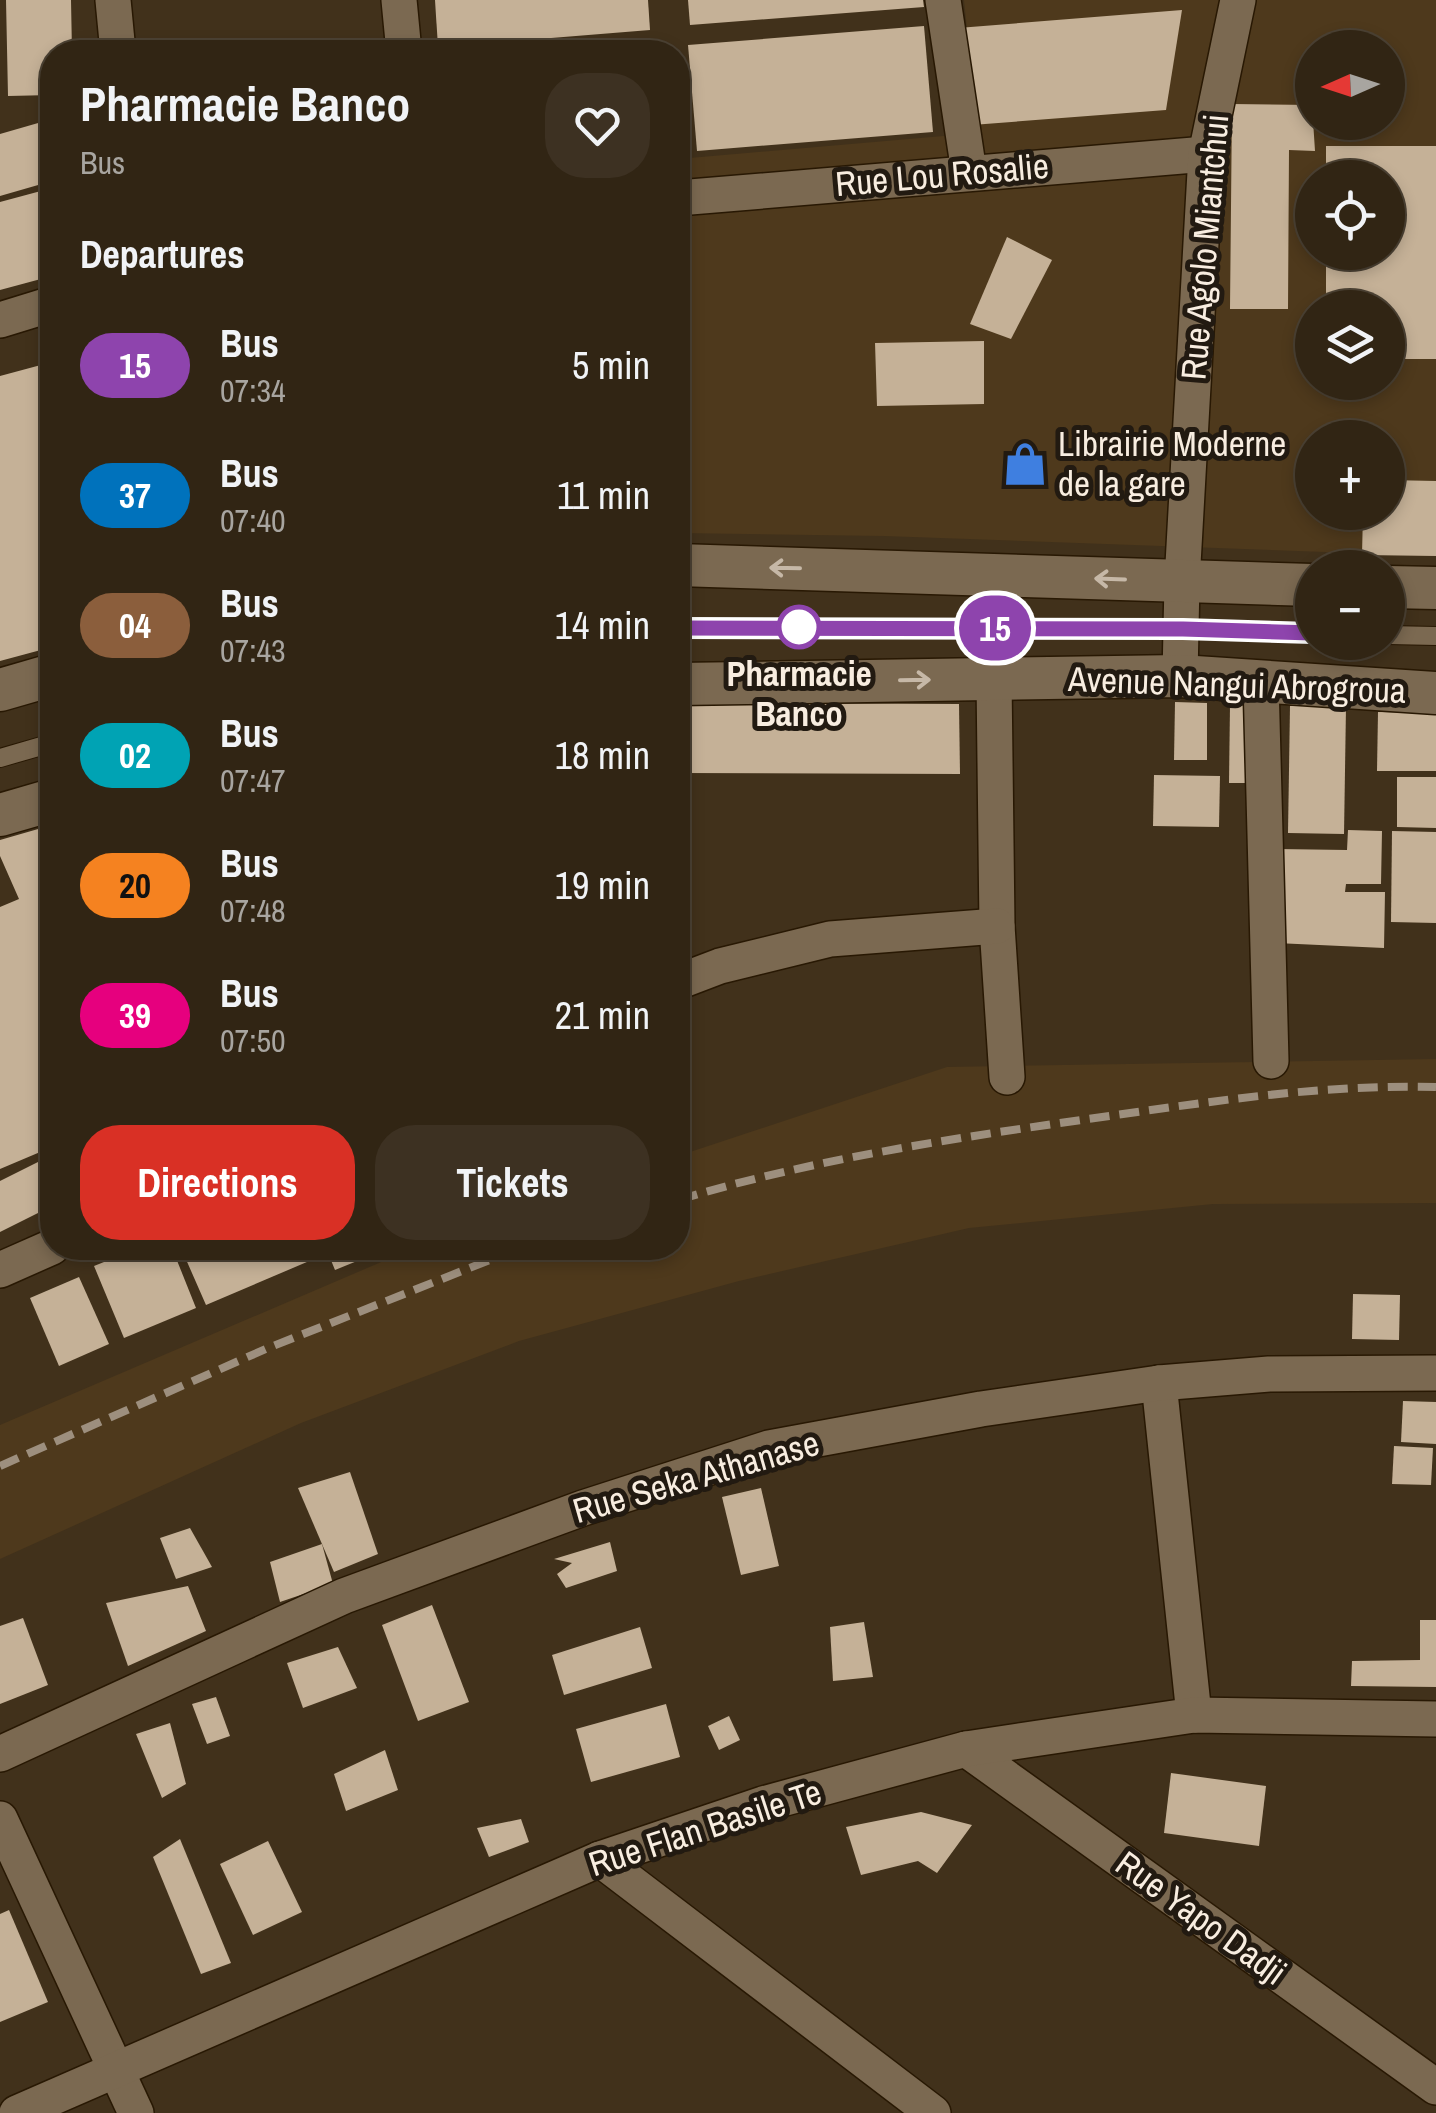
<!DOCTYPE html>
<html lang="en">
<head>
<meta charset="utf-8">
<style>
  :root { --surface:#312514; --page:#3d3122; --text:#f1f3f6; --muted:#a8a5a0; --line:#4c4234; --accent:#d93025 }
  body { margin:0; font-family:"Archivo Narrow",sans-serif; background:var(--page); color:var(--text); height:100vh; display:flex; flex-direction:column; font-size:38px; white-space:nowrap }
  * { box-sizing:border-box; margin:0 }
  p { font-size:32px; color:var(--muted) }
  .icon { flex:none; width:55px; height:55px; fill:none; stroke:currentColor; stroke-width:2; stroke-linecap:round; stroke-linejoin:round }
  .map { position:relative; flex:1; overflow:hidden }
  .sheet { position:absolute; left:40px; top:40px; width:650px; height:1220px; display:flex; flex-direction:column; background:var(--surface); border-radius:40px; box-shadow:0 5px 15px #0003,0 0 0 2px var(--line) }
  .sheet>* { flex:none }
  .badge { padding:0 20px; border-radius:32px; font-size:35px; line-height:65px }
  .needle { width:65px; rotate:267deg }
  .fabs { position:absolute; left:1295px; top:30px; display:grid; gap:20px }
  .fabs a { display:grid; place-items:center; width:110px; height:110px; border-radius:50%; background:var(--surface); box-shadow:0 5px 15px #0003,0 0 0 2px var(--line); font-size:50px }
  .map>.badge { position:absolute; translate:-50% -50%; box-shadow:0 0 0 5px #fff }
  h2 { padding:0 40px; font-size:38px; line-height:90px }
  .round { display:grid; place-items:center; flex:none; width:105px; height:105px; border-radius:40px; background:var(--page) }
  .head { display:flex; align-items:center; justify-content:space-between; height:170px; padding:0 40px }
  h1 { font-size:48px; font-weight:700; line-height:75px }
  .primary-button { display:flex; gap:20px; margin-top:auto; padding:20px 40px }
  .primary-button a { flex:1; height:115px; border-radius:40px; background:var(--accent); color:#fff; font-size:40px; font-weight:700; line-height:115px; text-align:center }
  .primary-button a+a { background:var(--page); color:var(--text) }
  ul { padding:0; list-style:none }
  li { display:flex; align-items:center; gap:30px; height:130px; padding:0 40px }
  li div { flex:1 }
  li b { display:block; font-size:38px }
  li em { font-style:normal }
  li .badge { min-width:110px; font-weight:700; text-align:center }
  .map>svg:first-child { display:block }
  .built { fill:#4e391c; fill-rule:evenodd }
  .building { fill:#c5b197 }
  .lines { fill:none; stroke-linecap:round; stroke-linejoin:round }
  .service-casing { stroke:#281803; stroke-width:20 }
  .minor-casing { stroke:#281803; stroke-width:38 }
  .tertiary-casing { stroke:#281803; stroke-width:45 }
  .service { stroke:#7b6951; stroke-width:18 }
  .minor { stroke:#7b6951; stroke-width:35 }
  .tertiary { stroke:#7b6951; stroke-width:42 }
  .rail { stroke:#9d8f7e; stroke-width:8; stroke-dasharray:20 10; stroke-linecap:butt }
  .oneway { stroke:#c6b8a7 }
  .line-casing { stroke:#fff; stroke-width:22 }
  .line { stroke:#8e44ad; stroke-width:15 }
  .stop-dot { fill:#fff; stroke:#8e44ad; stroke-width:5 }
  .labels { text-anchor:middle; stroke-width:10; stroke-linejoin:round; paint-order:stroke }
  .street-label { font-size:35px; fill:#f8ede0; stroke:#221a11 }
  .poi-label { font-size:35px; fill:#f8ede0; stroke:#221a11; text-anchor:start }
  .stop-label { font-size:35px; font-weight:bold; fill:#f8ede0; stroke:#221a11 }
</style>
</head>
<body>
<div class="map">
<svg width="1436" height="2113" viewBox="0 0 1436 2113">
  <rect width="100%" height="100%" fill="#41311b"/>
  <!-- built -->
  <g class="built">
    <path d="M964 0H1436V556L884 536 678 533V159L978 133ZM1312 48H1388V122H1312ZM1312 178H1388V252H1312ZM1312 308H1388V382H1312ZM1312 438H1388V512H1312Z"/>
    <path d="M1436 1059V1203L1213 1204 969 1228 739 1281 519 1341 301 1423 0 1559V1425L414 1248H678V1156L947 1067Z"/>
  </g>
  <!-- building -->
  <g class="building">
    <path d="M6 0H71L72 52H52V95L8 96Z"/>
    <path d="M435 0H648L650 30 438 47Z"/>
    <path d="M688 0H923L924 7 690 25Z"/>
    <path d="M1182 10 1166 110 972 125 958 28Z"/>
    <path d="M924 26 933 132 697 151 688 45Z"/>
    <path d="M1232 104 1312 105 1315 151 1289 150 1288 309H1230Z"/>
    <path d="M52 119V181L0 196V134Z"/>
    <path d="M1326 146H1436V359H1388V308H1326V252H1388V178H1326Z"/>
    <path d="M52 188V276L0 290V202Z"/>
    <path d="M1007 237 1052 260 1011 339 970 324Z"/>
    <path d="M984 341V404L877 406 875 343Z"/>
    <path d="M52 362V647L0 661V376Z"/>
    <path d="M1388 480 1436 481V556L1362 555 1363 512H1388Z"/>
    <path d="M1175 702 1207 703V760H1174Z"/>
    <path d="M678 703 959 704 960 774 678 773Z"/>
    <path d="M1230 705 1255 706 1254 783H1229Z"/>
    <path d="M1290 706H1346L1344 834 1288 833Z"/>
    <path d="M1378 712 1436 713V771H1377Z"/>
    <path d="M1154 775 1220 776 1219 827 1153 826Z"/>
    <path d="M1397 777H1436V828L1397 827Z"/>
    <path d="M52 825V1147L0 1169V907L19 899 0 856V840Z"/>
    <path d="M1348 830 1382 831 1381 884H1346L1345 892H1385L1384 948 1276 943 1278 849 1347 850Z"/>
    <path d="M1392 831 1436 832V923L1391 922Z"/>
    <path d="M52 1155V1206L0 1232V1181Z"/>
    <path d="M139 1248H172L196 1308 124 1338 94 1266Z"/>
    <path d="M181 1248H389L335 1270 328 1253 206 1305Z"/>
    <path d="M79 1277 109 1344 59 1366 30 1298Z"/>
    <path d="M1353 1294 1400 1295 1399 1340 1352 1339Z"/>
    <path d="M1403 1401 1436 1402V1444L1401 1442Z"/>
    <path d="M1394 1446 1433 1448 1431 1485 1392 1484Z"/>
    <path d="M350 1472 378 1554 334 1572 298 1488Z"/>
    <path d="M761 1488 779 1566 741 1575 722 1497Z"/>
    <path d="M190 1528 212 1567 176 1579 160 1538Z"/>
    <path d="M610 1542 617 1571 566 1588 557 1574 572 1563 554 1559Z"/>
    <path d="M322 1544 333 1584 280 1602 270 1562Z"/>
    <path d="M188 1586 206 1631 128 1666 106 1603Z"/>
    <path d="M432 1605 469 1702 418 1721 382 1625Z"/>
    <path d="M23 1618 48 1685 0 1704V1626Z"/>
    <path d="M1420 1620H1436V1687L1351 1686 1352 1661 1420 1660Z"/>
    <path d="M864 1622 873 1677 833 1681 830 1627Z"/>
    <path d="M640 1627 652 1668 564 1695 552 1655Z"/>
    <path d="M338 1647 357 1688 303 1708 287 1663Z"/>
    <path d="M216 1697 230 1736 207 1744 192 1704Z"/>
    <path d="M666 1704 680 1757 591 1782 576 1729Z"/>
    <path d="M729 1716 740 1740 719 1750 708 1726Z"/>
    <path d="M170 1723 186 1784 162 1798 136 1734Z"/>
    <path d="M385 1750 398 1790 346 1811 334 1774Z"/>
    <path d="M1171 1773 1266 1786 1259 1846 1164 1833Z"/>
    <path d="M921 1812 972 1825 937 1873 918 1861 861 1875 846 1827Z"/>
    <path d="M521 1819 529 1842 489 1857 477 1828Z"/>
    <path d="M180 1839 231 1963 201 1974 153 1857Z"/>
    <path d="M268 1841 302 1912 253 1935 220 1864Z"/>
    <path d="M9 1910 48 2002 0 2022V1914Z"/>
  </g>
  <g class="lines">
    <!-- service casing -->
    <g class="service-casing">
      <g id="service">
        <path d="M678 628 1183 629 1312 633"/>
        <path d="M1388 635 1436 636"/>
        <path d="M0 758 52 743"/>
      </g>
    </g>
    <!-- minor casing -->
    <g class="minor-casing">
      <g id="minor">
        <path d="M113 0 118 52"/>
        <path d="M399 0 404 52"/>
        <path d="M943 0 969 172"/>
        <path d="M678 198 1206 154"/>
        <path d="M0 320 52 304"/>
        <path d="M1180 676 1182 582 1206 154 1238 0"/>
        <path d="M994 679 997 926 1007 1077"/>
        <path d="M1261 682 1271 1061"/>
        <path d="M678 982 720 966 830 939 997 926"/>
        <path d="M0 1270 52 1247"/>
        <path d="M1159 1383 1194 1715"/>
        <path d="M966 1749 1436 2087"/>
        <path d="M0 1754 344 1596 583 1508 769 1448 981 1409 1159 1383 1269 1374 1436 1373"/>
        <path d="M0 1819 136 2113"/>
        <path d="M600 1859 933 2113"/>
        <path d="M17 2113 600 1859 763 1804 966 1749 1194 1715 1436 1719"/>
      </g>
    </g>
    <!-- tertiary casing -->
    <g class="tertiary-casing">
      <g id="tertiary">
        <path d="M678 565 1312 585"/>
        <path d="M1388 587 1436 588"/>
        <path d="M678 684 1180 676 1436 693"/>
        <path d="M0 690 52 675"/>
        <path d="M0 815 52 800"/>
      </g>
    </g>
    <!-- service -->
    <use href="#service" class="service"/>
    <!-- minor -->
    <use href="#minor" class="minor"/>
    <!-- tertiary -->
    <use href="#tertiary" class="tertiary"/>
    <!-- rail -->
    <g class="rail">
      <path d="M678 1200C813 1159 955 1138 1095 1118 1208 1102 1322 1084 1436 1087"/>
      <path d="M0 1466 268 1348 520 1248"/>
    </g>
  </g>
  <!-- one-way arrows -->
  <defs><path id="oneway-shaft" d="M-6 0H5M1.5-3L5.5 0L1.5 3" fill="none" stroke-width="1.6" stroke-linecap="round" stroke-linejoin="round" transform="scale(2.5)"/></defs>
  <g class="oneway">
    <use href="#oneway-shaft" transform="translate(785 568) rotate(-179)"/>
    <use href="#oneway-shaft" transform="translate(1110 579) rotate(-178)"/>
    <use href="#oneway-shaft" transform="translate(915 680) rotate(-1)"/>
  </g>
  <g class="lines">
    <!-- line casing -->
    <g class="line-casing">
      <path id="line" d="M678 628 1183 629 1312 633"/>
    </g>
    <!-- line -->
    <use href="#line" class="line"/>
  </g>
  <!-- icons -->
  <defs>
    <g id="shop-bare" transform="scale(3.45)"><path d="M-5-2.5h2.3a2.7 3.5 0 0 1 5.4 0H5L5.5 6h-11ZM-1.5-2.5h3a1.5 2.3 0 0 0-3 0Z" fill="#3f7fe0" stroke="#221a11" stroke-width="2.5" paint-order="stroke"/></g>
  </defs>
  <g fill-rule="evenodd">
    <use href="#shop-bare" x="1025" y="464"/>
  </g>
  <!-- markers -->
  <circle class="stop-dot" cx="799" cy="627" r="20"/>
  <g class="labels">
    <!-- street labels -->
    <g class="street-label">
      <text transform="translate(942 175) rotate(-5)" y="12">Rue Lou Rosalie</text>
      <text transform="translate(1205 247) rotate(-85)" y="12">Rue Agolo Miantchui</text>
      <text transform="translate(1237 685) rotate(2)" y="12">Avenue Nangui Abrogroua</text>
      <text transform="translate(696 1477) rotate(-16)" y="12">Rue Seka Athanase</text>
      <text transform="translate(705 1828) rotate(-18)" y="12">Rue Flan Basile Te</text>
      <text transform="translate(1201 1918) rotate(36)" y="12">Rue Yapo Dadji</text>
    </g>
    <!-- poi labels -->
    <g class="poi-label">
      <text x="1058" y="456">Librairie Moderne<tspan x="1058" dy="40">de la gare</tspan></text>
    </g>
    <!-- stop labels -->
    <g class="stop-label">
      <text x="799" y="686">Pharmacie<tspan x="799" dy="40">Banco</tspan></text>
    </g>
  </g>
</svg>
<div class="fabs">
<a><svg class="needle" viewBox="-14 -14 28 28"><path d="M0-13l5 13h-10z" fill="#e53935"/><path d="M0 13l5-13h-10z" fill="#a8a5a0"/></svg></a>
<a><svg class="icon" aria-label="locate" viewBox="0 0 24 24"><circle cx="12" cy="12" r="6"/><path d="M12 2v4M12 18v4M2 12h4M18 12h4"/></svg></a>
<a><svg class="icon" aria-label="layers" viewBox="0 0 24 24"><path d="M12 4l9 5-9 5-9-5zM3 14l9 5 9-5"/></svg></a>
<a>+</a>
<a>−</a>
</div>
<b class="badge" style="left:995px;top:628px;background:#8e44ad;color:#fff">15</b>
<section class="sheet">
<div class="head"><div><h1>Pharmacie Banco</h1><p>Bus</p></div><a class="round"><svg class="icon" aria-label="heart" viewBox="0 0 24 24"><path d="M12 20l-8-8c-3-5 5-10 8-4 3-6 11-1 8 4z"/></svg></a></div>
<h2>Departures</h2>
<ul>
<li><span class="badge" style="background:#8e44ad;color:#fff">15</span><div><b>Bus</b><p>07:34</p></div><em>5 min</em></li>
<li><span class="badge" style="background:#0072bc;color:#fff">37</span><div><b>Bus</b><p>07:40</p></div><em>11 min</em></li>
<li><span class="badge" style="background:#8b5e3c;color:#fff">04</span><div><b>Bus</b><p>07:43</p></div><em>14 min</em></li>
<li><span class="badge" style="background:#00a3b4;color:#fff">02</span><div><b>Bus</b><p>07:47</p></div><em>18 min</em></li>
<li><span class="badge" style="background:#f58220;color:#111">20</span><div><b>Bus</b><p>07:48</p></div><em>19 min</em></li>
<li><span class="badge" style="background:#e6007e;color:#fff">39</span><div><b>Bus</b><p>07:50</p></div><em>21 min</em></li>
</ul>
<div class="primary-button"><a>Directions</a><a>Tickets</a></div>
</section>
</div>
</body>
</html>
